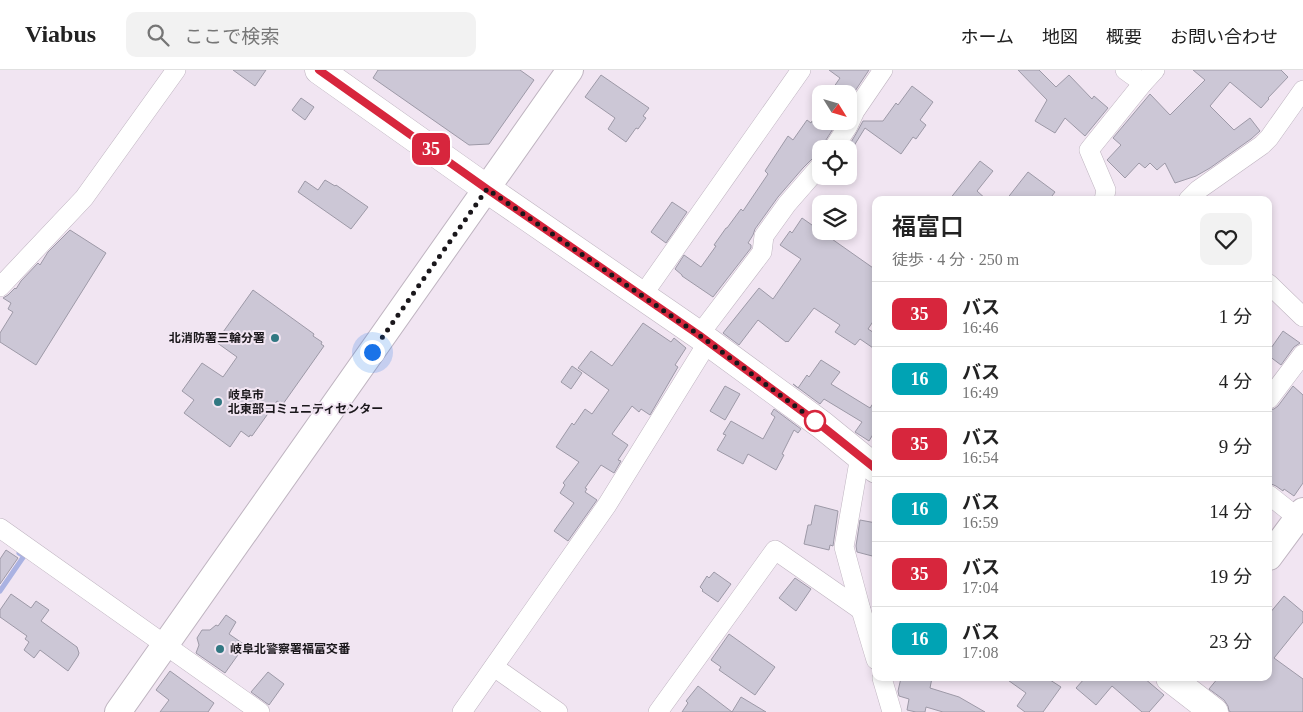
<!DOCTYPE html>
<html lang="ja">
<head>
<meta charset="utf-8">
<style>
  :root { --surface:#fff; --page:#f2f2f2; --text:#222; --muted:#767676; --line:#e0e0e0 }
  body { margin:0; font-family:"Times New Roman","Noto Sans JP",serif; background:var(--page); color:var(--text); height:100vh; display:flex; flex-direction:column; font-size:19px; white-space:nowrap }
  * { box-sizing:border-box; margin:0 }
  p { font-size:16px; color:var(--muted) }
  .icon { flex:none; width:28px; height:28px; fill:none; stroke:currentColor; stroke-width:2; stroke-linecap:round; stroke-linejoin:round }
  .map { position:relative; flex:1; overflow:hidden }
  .panel { position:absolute; left:872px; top:126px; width:400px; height:485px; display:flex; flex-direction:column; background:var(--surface); border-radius:10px; box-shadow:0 2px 8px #0003 }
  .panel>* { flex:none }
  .badge { padding:0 10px; border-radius:8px; font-size:18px; line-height:32px }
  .needle { width:32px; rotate:127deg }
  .fabs { position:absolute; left:812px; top:15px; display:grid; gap:10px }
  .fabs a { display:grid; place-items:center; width:45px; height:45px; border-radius:10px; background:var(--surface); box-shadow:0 2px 8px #0003; font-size:25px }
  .you { position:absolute; width:25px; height:25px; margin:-12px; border:4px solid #fff; border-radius:50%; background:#1a73e8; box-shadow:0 0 0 8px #1a73e833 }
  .map>.badge { position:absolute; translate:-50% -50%; box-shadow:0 0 0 2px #fff }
  .round { display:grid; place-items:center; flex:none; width:52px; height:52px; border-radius:10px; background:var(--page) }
  .overview { display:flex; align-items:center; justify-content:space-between; height:85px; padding:0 20px }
  h1 { font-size:24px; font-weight:600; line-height:38px }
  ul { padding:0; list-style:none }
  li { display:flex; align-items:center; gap:15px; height:65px; padding:0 20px; border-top:1px solid var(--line) }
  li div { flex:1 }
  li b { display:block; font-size:19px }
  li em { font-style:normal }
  li .badge { min-width:55px; font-weight:700; text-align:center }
  header { display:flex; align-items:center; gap:30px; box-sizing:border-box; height:70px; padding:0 25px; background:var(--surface); border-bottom:1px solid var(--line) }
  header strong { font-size:24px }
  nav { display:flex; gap:28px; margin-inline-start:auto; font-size:18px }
  .search { width:350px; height:45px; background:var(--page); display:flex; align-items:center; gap:12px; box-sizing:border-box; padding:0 18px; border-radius:10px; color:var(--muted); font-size:19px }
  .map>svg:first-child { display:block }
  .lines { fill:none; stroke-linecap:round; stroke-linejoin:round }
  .stream { stroke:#aab2e2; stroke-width:5 }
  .building { fill:#ccc7d6; stroke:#9d99a7 }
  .street-casing { stroke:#bfb4c0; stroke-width:20 }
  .secondary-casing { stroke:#bfb4c0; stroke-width:28 }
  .primary-casing { stroke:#bfb4c0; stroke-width:29 }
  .street { stroke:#fff; stroke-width:19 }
  .secondary { stroke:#fff; stroke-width:26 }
  .primary { stroke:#fff; stroke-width:28 }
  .line-casing { stroke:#fff; stroke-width:11 }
  .line { stroke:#d7263d; stroke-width:8 }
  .walk { stroke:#1a171b; stroke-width:5; stroke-dasharray:0 9 }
  .poi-dot { fill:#317882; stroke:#f1e5f2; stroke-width:2 }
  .stop-dot { fill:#fff; stroke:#d7263d; stroke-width:2.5 }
  .labels { text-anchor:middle; stroke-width:4; stroke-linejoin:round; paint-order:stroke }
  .poi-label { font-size:12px; font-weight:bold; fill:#1a171b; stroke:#f1e5f2; text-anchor:start }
</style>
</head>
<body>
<header>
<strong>Viabus</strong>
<div class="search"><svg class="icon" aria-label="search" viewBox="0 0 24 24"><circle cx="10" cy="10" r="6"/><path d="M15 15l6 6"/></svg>ここで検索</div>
<nav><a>ホーム</a><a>地図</a><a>概要</a><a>お問い合わせ</a></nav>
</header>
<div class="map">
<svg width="1303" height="642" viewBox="0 0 1303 642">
  <rect width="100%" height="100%" fill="#f1e5f2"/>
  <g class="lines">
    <!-- stream -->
    <path class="stream" d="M0 521 24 486 19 483"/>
  </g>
  <!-- building -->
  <g class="building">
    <path d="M233 0H266L255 16Z"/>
    <path d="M378 0H520L534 10 489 74 469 75 373 8Z"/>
    <path d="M829 0H869L853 24H829L840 8Z"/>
    <path d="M1018 0H1039L1056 17 1069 5 1092 29 1094 26 1108 38 1085 66 1065 48 1055 63 1035 51 1047 30Z"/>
    <path d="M1193 0H1281L1288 7 1268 28 1269 29 1261 38 1230 12 1210 36 1234 60 1250 48 1260 61 1251 69 1210 98 1196 106 1175 113 1165 93 1157 100 1150 93 1145 98 1139 93 1125 108 1107 90 1121 75 1113 68 1150 24 1170 45 1205 10Z"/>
    <path d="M601 5 649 38 643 46 646 48 638 59 636 58 626 72 608 59 615 48 585 27Z"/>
    <path d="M912 16 933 32 920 50 926 55 916 69 913 67 901 84 865 58 852 79H847L857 62 863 51H883L896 33 898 35Z"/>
    <path d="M301 28 314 37 305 50 292 40Z"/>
    <path d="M807 50 811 53 812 51H838L824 73 822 79 818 84 813 88 803 98 778 127 755 159 753 165 748 173 751 175V178L713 227 682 206V205L675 199 684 185 701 197 716 176 714 175 726 158H727L741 139 743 141 768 104 765 101 788 66 793 70Z"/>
    <path d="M980 91 993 101 977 121 987 130H949Z"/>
    <path d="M1028 102 1055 122 1049 130H1006Z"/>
    <path d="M325 110 335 116 336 115 368 137 351 159 298 122 305 111 318 120Z"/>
    <path d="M672 132 687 142 666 173 651 162Z"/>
    <path d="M802 148 876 200V247L868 259 876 264V280L860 269 855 275 835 262 840 255 814 238 788 272 787 271 786 272 758 250 739 275 723 263 759 218 773 229 801 189 780 175 790 161 792 163Z"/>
    <path d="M70 160 106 183 36 295 0 272V263L13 242 8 239 11 233 3 228 8 225 15 218 16 219 21 211 38 193 40 195 48 182Z"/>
    <path d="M253 220 314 264 313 266 322 272 321 274 324 276 283 334 277 331 252 366 250 365 249 367 241 361 230 377 184 343 194 330 182 321 202 293 223 307 237 287 216 272Z"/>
    <path d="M643 253 671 272 674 268 686 278 675 295 678 297 650 345 641 339 639 342 632 336 612 364 628 375 618 390 621 391 614 403 601 395 585 418 587 419 585 422 597 430 568 471 554 461 574 433 560 423 565 415 563 413 579 392 556 377 572 353 574 355 585 339 592 344 609 320 578 298 591 281 612 296Z"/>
    <path d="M1283 261 1300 273 1294 277 1281 295 1269 286V281Z"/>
    <path d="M821 290 840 302 831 314 870 338 876 329V361H875L869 371 855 362 862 352 824 329 820 334 793 314 798 318 807 305 809 307Z"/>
    <path d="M572 296 582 303 571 319 561 312Z"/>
    <path d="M725 316 740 324 725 350 710 341Z"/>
    <path d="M1293 316 1303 325V413L1294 426 1284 419 1283 421 1276 416 1269 413V340L1274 339 1278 336Z"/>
    <path d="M774 339 801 359 798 363 794 360 782 384 784 385 776 400 748 384 743 394 717 380 726 365 723 364 731 351 763 369 775 347 771 344Z"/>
    <path d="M815 435 838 441 833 476 830 475 829 480 804 474 808 455H811Z"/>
    <path d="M860 450 876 453V487L857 482 856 476Z"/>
    <path d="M6 480 18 488 0 514V489Z"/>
    <path d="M714 502 731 514 718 532 702 521 703 520 700 517 707 506 709 508Z"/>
    <path d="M795 508 811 519 796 541 779 528Z"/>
    <path d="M11 524 31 538 36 531 49 540 41 551 77 577 79 583 78 586 68 601 40 580 34 588 24 580 29 572 25 569 27 566 0 547V540Z"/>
    <path d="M1284 526 1303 542V552L1274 588 1303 609V642H1231L1229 641 1228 636 1224 630 1209 619 1218 608H1269V544Z"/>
    <path d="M226 545 236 552 229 564 245 575 225 603 196 583 199 575 197 568 202 560H210L216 555 218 556Z"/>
    <path d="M729 564 775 597 755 625 719 600 721 597 711 590Z"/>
    <path d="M170 601 214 633 208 642H160L169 630 156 620Z"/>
    <path d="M268 602 284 614 269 635 251 622Z"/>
    <path d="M901 608H932L930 618 959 627 985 642H943L926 637 925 642H916L907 640 909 629 899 626 898 621Z"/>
    <path d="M1005 608H1047L1061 617 1043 642H1025L1017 636 1026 623Z"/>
    <path d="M1085 608H1144L1164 625 1149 642H1142L1112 616 1096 635 1076 618Z"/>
    <path d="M698 616 732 642 741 627 766 642H682L688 633 686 631Z"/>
  </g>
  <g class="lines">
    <!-- street casing -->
    <g class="street-casing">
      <g id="street">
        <path d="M1125 0 1143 13"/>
        <path d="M833 79 848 56 855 41 883 0"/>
        <path d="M1104 130 1106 120 1089 80 1143 13 1155 0"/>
        <path d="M1188 130 1198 120 1262 75 1269 68 1303 20"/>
        <path d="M1269 214 1303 247"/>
        <path d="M0 217 84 128 176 0"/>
        <path d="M642 226 801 0"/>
        <path d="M699 265 762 182 764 166 787 134 821 95"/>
        <path d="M1269 329 1303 284"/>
        <path d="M860 386 844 477 861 540 876 590"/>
        <path d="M1269 425 1298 448"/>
        <path d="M0 458 260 642"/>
        <path d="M494 597 558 642"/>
        <path d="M882 608 892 642"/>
        <path d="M462 642 607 435 708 272"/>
        <path d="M658 642 775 480 861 540"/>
      </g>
    </g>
    <!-- secondary casing -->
    <g class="secondary-casing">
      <g id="secondary">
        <path d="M1269 487 1303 441"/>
        <path d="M118 642 570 0"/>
      </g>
    </g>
    <!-- primary casing -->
    <g class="primary-casing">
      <g id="primary">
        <path d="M319 0 487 119 699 265 822 355 876 399"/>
        <path d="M1170 608 1214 642"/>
      </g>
    </g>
    <!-- street -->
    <use href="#street" class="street"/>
    <!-- secondary -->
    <use href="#secondary" class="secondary"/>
    <!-- primary -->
    <use href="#primary" class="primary"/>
  </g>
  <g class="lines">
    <!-- line casing -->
    <g class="line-casing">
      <path id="line" d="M319 0 487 119 699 265 822 356 876 399"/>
    </g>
    <!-- line -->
    <use href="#line" class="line"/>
    <!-- walk -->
    <path class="walk" d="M372 282 487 119 699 265 822 356 815 351"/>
  </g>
  <!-- markers -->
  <g class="poi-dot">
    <circle cx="275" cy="268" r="5"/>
    <circle cx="218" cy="332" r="5"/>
    <circle cx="220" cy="579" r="5"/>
  </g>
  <circle class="stop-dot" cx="815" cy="351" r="10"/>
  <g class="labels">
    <!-- poi labels -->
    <g class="poi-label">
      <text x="265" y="272" text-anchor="end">北消防署三輪分署</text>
      <text x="228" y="329">岐阜市<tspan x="228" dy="14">北東部コミュニティセンター</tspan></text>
      <text x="230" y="583">岐阜北警察署福富交番</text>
    </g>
  </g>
</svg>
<div class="fabs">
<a><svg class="needle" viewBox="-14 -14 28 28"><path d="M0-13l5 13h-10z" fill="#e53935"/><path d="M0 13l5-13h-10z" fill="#767676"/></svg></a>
<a><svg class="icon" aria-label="locate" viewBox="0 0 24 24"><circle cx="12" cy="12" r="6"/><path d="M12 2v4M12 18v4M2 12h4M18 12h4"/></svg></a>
<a><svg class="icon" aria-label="layers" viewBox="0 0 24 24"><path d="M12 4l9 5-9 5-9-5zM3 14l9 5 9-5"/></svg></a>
</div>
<div class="you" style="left:372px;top:282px"></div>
<b class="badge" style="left:431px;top:79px;background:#d7263d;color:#fff">35</b>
<section class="panel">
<div class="overview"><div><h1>福富口</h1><p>徒歩 · 4 分 · 250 m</p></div><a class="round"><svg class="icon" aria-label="heart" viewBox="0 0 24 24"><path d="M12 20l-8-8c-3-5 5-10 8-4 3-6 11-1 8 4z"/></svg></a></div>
<ul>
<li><span class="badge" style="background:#d7263d;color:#fff">35</span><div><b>バス</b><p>16:46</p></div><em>1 分</em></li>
<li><span class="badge" style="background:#00a3b4;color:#fff">16</span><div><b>バス</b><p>16:49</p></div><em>4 分</em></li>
<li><span class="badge" style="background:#d7263d;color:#fff">35</span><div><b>バス</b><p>16:54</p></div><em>9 分</em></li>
<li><span class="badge" style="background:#00a3b4;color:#fff">16</span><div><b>バス</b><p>16:59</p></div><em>14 分</em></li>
<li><span class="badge" style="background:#d7263d;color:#fff">35</span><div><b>バス</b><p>17:04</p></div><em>19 分</em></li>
<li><span class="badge" style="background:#00a3b4;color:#fff">16</span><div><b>バス</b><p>17:08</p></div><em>23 分</em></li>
</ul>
</section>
</div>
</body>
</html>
